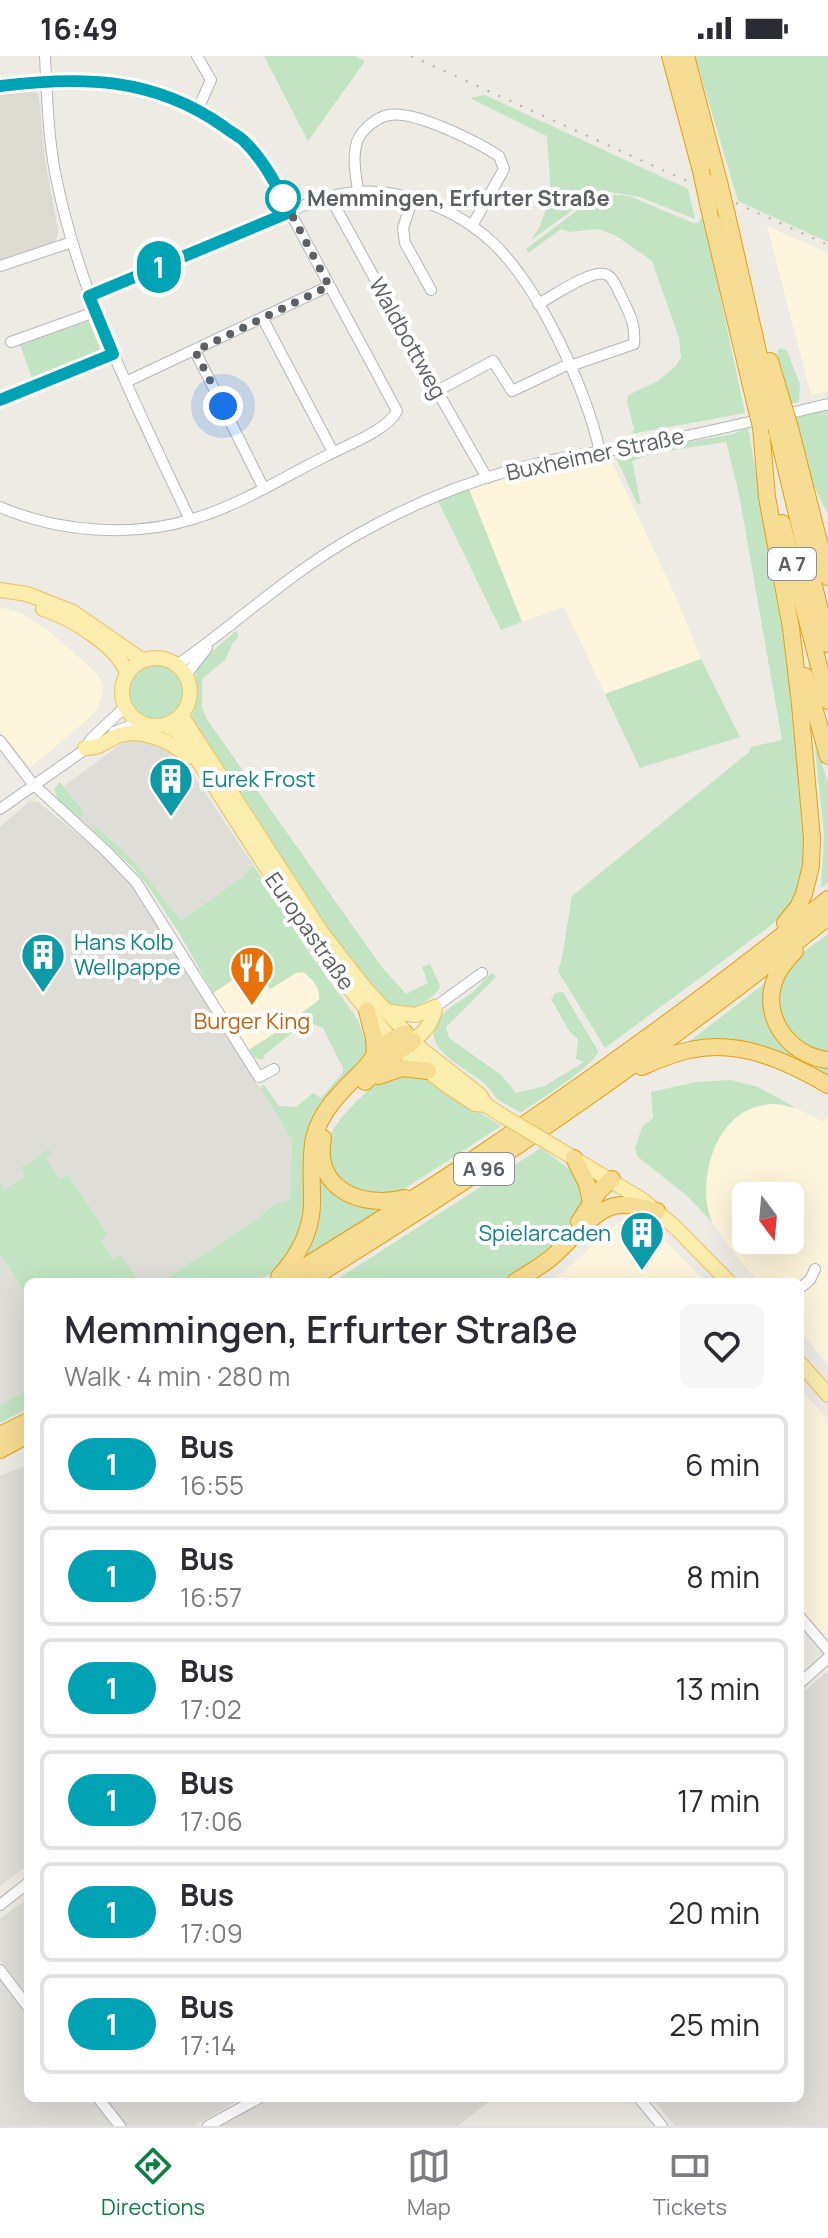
<!DOCTYPE html>
<html lang="en">
<head>
<meta charset="utf-8">
<style>
  :root { --surface:#fff; --page:#f7f7f7; --text:#2b2b33; --muted:#7c7c81; --line:#e1e1e2; --accent:#0b8043 }
  body { margin:0; font-family:Manrope,sans-serif; background:var(--page); color:var(--text); height:100vh; display:flex; flex-direction:column; font-size:30px; white-space:nowrap }
  * { box-sizing:border-box; margin:0 }
  p { font-size:26px; color:var(--muted) }
  .icon { flex:none; width:44px; height:44px; fill:none; stroke:currentColor; stroke-width:2; stroke-linecap:round; stroke-linejoin:round }
  .map { position:relative; flex:1; overflow:hidden }
  .side { position:absolute; left:24px; top:1222px; width:780px; height:824px; display:flex; flex-direction:column; background:var(--surface); border-radius:12px; box-shadow:0 8px 32px #0002 }
  .side>* { flex:none }
  .badge { padding:0 16px; border-radius:26px; font-size:28px; line-height:52px }
  .needle { width:52px; rotate:164deg }
  .buttons { position:absolute; left:732px; top:1126px; display:grid; gap:16px }
  .buttons a { display:grid; place-items:center; width:72px; height:72px; border-radius:12px; background:var(--surface); box-shadow:0 8px 32px #0002; font-size:40px }
  .you { position:absolute; width:40px; height:40px; margin:-20px; border:6px solid #fff; border-radius:50%; background:#1a73e8; box-shadow:0 0 0 12px #1a73e833 }
  .map>.badge { position:absolute; translate:-50% -50%; box-shadow:0 0 0 4px #fff }
  .round { display:grid; place-items:center; flex:none; width:84px; height:84px; border-radius:12px; background:var(--page) }
  .overview { display:flex; align-items:center; justify-content:space-between; height:136px; padding:0 40px }
  h1 { font-size:38px; font-weight:600; line-height:60px }
  ul { padding:0; list-style:none }
  li { display:flex; align-items:center; gap:24px; height:100px; margin:0 16px 12px; padding:0 24px; border:4px solid var(--line); border-radius:12px }
  li div { flex:1 }
  li b { display:block; font-size:30px }
  li em { font-style:normal }
  li .badge { min-width:88px; font-weight:700; text-align:center }
  .status { display:flex; justify-content:space-between; align-items:center; height:56px; padding:0 40px; background:var(--surface); direction:ltr }
  .status svg { height:22px; fill:currentColor }
  .tab-bar { display:flex; justify-content:space-around; align-items:center; height:112px; border-top:2px solid var(--line); background:var(--surface); font-size:22px; color:var(--muted) }
  .tab-bar a { display:grid; justify-items:center; gap:4px }
  .tab-bar .current { color:var(--accent) }
  .map>svg:first-child { display:block }
  .commercial { fill:#fcf4db; fill-rule:evenodd }
  .industrial { fill:#dfddd8 }
  .education { fill:#dddad2 }
  .green { fill:#c2e4c2 }
  .lines { fill:none; stroke-linecap:round; stroke-linejoin:round }
  .minor-casing { stroke:#b4b6ba; stroke-width:12 }
  .major-casing { stroke:#e9c262; stroke-width:16 }
  .highway-casing { stroke:#e49f0e; stroke-width:18 }
  .minor { stroke:#fff; stroke-width:10 }
  .major { stroke:#faedad; stroke-width:14 }
  .highway { stroke:#f6dc92; stroke-width:16 }
  .rail { stroke:#b2b3b4; stroke-width:2; stroke-dasharray:2 10; stroke-linecap:butt }
  .major-bridge-casing { stroke:#e9c262; stroke-width:16; stroke-linecap:butt }
  .highway-bridge-casing { stroke:#e49f0e; stroke-width:18; stroke-linecap:butt }
  .major-bridge { stroke:#faedad; stroke-width:14 }
  .highway-bridge { stroke:#f6dc92; stroke-width:16 }
  .line-casing { stroke:#fff; stroke-width:18 }
  .line { stroke:#00a3b4; stroke-width:12 }
  .walk { stroke:#5c6064; stroke-width:8; stroke-dasharray:0 14.4 }
  .stop-dot { fill:#fff; stroke:#00a3b4; stroke-width:4 }
  .labels { text-anchor:middle; stroke-width:8; stroke-linejoin:round; paint-order:stroke }
  .shield { fill:#fff; stroke:#8d9092; stroke-width:2 }
  .shield-label { font-size:20px; font-weight:bold; fill:#5c6064 }
  .stop-label { font-size:22px; font-weight:bold; fill:#5c6064; stroke:#fff; text-anchor:start }
  .street-label { font-size:22px; fill:#5c6064; stroke:#fff }
  .culture-label { font-size:22px; fill:#0d838f; stroke:#fff; text-anchor:start }
  .food-label { font-size:22px; fill:#c56008; stroke:#fff }
</style>
</head>
<body>
<div class="status"><b>16:49</b><svg viewBox="0 0 49 12"><path d="M0 12V9h3v3zM5 12V6h3v6zM10 12V3h3v9zM15 12V0h3v12zM26 1h20v11H26zM47 4h2v5h-2z"/></svg></div>
<div class="map">
<svg width="828" height="2070" viewBox="0 0 828 2070">
  <rect width="100%" height="100%" fill="#eeebe4"/>
  <!-- commercial -->
  <g class="commercial">
    <path d="M767 170 828 197V335L811 339Z"/>
    <path d="M600 400 608 402 612 406 675 539 701 603 605 638 564 551 522 566 469 433 543 411Z"/>
    <path d="M0 551 21 557 48 574 89 610 98 619 103 629V637L97 653 86 665 32 710 28 709 0 675Z"/>
    <path d="M254 910 270 932 296 917 303 916 313 924 320 935V944L290 965 282 974 247 995 213 937Z"/>
    <path d="M771 1048 796 1052 823 1066 828 1059V1309L800 1274V1226H761L751 1218 725 1185 712 1166 707 1154 706 1141 709 1109 720 1077 733 1063 747 1054ZM746 1140H790V1184H746Z"/>
    <path d="M633 1162 650 1173 668 1188 706 1226H548L563 1216 618 1167Z"/>
    <path d="M800 1333 828 1364V1583L800 1553Z"/>
  </g>
  <!-- industrial -->
  <g class="industrial">
    <path d="M128 683 157 688 173 694 184 705 253 809 243 821 181 864 133 804 97 771 93 774 80 763 85 757 64 730Z"/>
    <path d="M30 745 38 746 114 808 132 828 292 1084 290 1144 273 1149 257 1163 164 1224 145 1226 138 1224 130 1213 113 1204 100 1184 108 1179 68 1118 60 1123 46 1102 53 1098 21 1113 25 1120 5 1133 0 1126V771Z"/>
    <path d="M0 1198 28 1241V1333L0 1349Z"/>
    <path d="M28 1408V1809L0 1830V1420Z"/>
    <path d="M828 1615V2070H675L652 2042H800V1639Z"/>
    <path d="M28 1842V1943L0 1903V1863Z"/>
    <path d="M0 1921 28 1957V2042H91L114 2070H0Z"/>
    <path d="M104 2042H242L194 2070H125Z"/>
    <path d="M268 2042H493L458 2070H217Z"/>
  </g>
  <!-- education -->
  <path class="education" d="M31 34 35 35 39 41 45 103 58 175 57 182 54 186 0 204V39Z"/>
  <!-- green -->
  <g class="green">
    <path d="M264 0H355L365 5 308 85Z"/>
    <path d="M695 0H828V186L738 145Z"/>
    <path d="M485 39 688 133 695 163 640 141 610 136 590 142 531 184 540 170 551 139 547 80 470 42Z"/>
    <path d="M605 139H622L632 141 693 167H698L700 162 704 163 745 357 631 378 634 373 627 346 628 339 658 325 676 310 681 301 679 282 652 205 615 179 597 173 569 176 561 173 531 195 529 197 526 193 587 147Z"/>
    <path d="M89 265 101 296 32 322 20 289Z"/>
    <path d="M780 292 787 295 800 328 799 346 789 348 777 296Z"/>
    <path d="M828 353V459L809 420 791 362Z"/>
    <path d="M748 372C768 487 791 601 801 717 804 754 812 796 800 833 794 849 782 859 770 870L605 992 558 915 562 902 572 840 743 701 749 696 751 691 782 684 739 438 726 386 654 397 632 405 641 449 637 447 616 402 619 398 733 378Z"/>
    <path d="M469 433 522 566 501 574 438 445Z"/>
    <path d="M237 574 238 582 233 586 225 604 202 623V651L206 662 381 910 406 938 428 927 422 911 430 908 440 930 439 933C421 953 404 961 381 943L328 874 191 667C191 657 197 649 197 638 198 628 194 619 196 609Z"/>
    <path d="M701 603 740 681 640 712 605 638Z"/>
    <circle cx="156" cy="635" r="30"/>
    <path d="M814 683 828 727V826L821 832 824 779Z"/>
    <path d="M60 726 85 757 80 763C69 754 55 747 55 732Z"/>
    <path d="M97 771 133 804 181 864 243 821 253 809 308 895 358 964 365 983H368V996L332 1038 301 1182 273 1216 258 1226H155L164 1224 257 1163 273 1149 290 1143 292 1084 260 1032 264 1029 279 1050 296 1051 313 1037 321 1042 343 1016V1012L323 972 307 965 264 999 263 1004 253 1001 250 993C275 978 296 961 319 944 320 931 313 924 303 916L296 917 270 933 254 910 213 937 178 875 147 829 134 813 93 774Z"/>
    <path d="M828 878V998C792 990 769 963 781 926 783 920 784 913 788 909 800 897 815 888 828 878Z"/>
    <path d="M492 917 496 921 446 971 449 982 501 1019 516 1037 545 1030 584 1006 576 1003 578 983 570 976 551 943 555 937 563 936 598 995C594 1011 537 1045 521 1057 514 1052 506 1049 499 1044 494 1041 492 1034 487 1030 473 1015 428 998 434 973 438 956 462 945 474 935 481 929 485 922 492 917Z"/>
    <path d="M769 924V962L828 1009V1023L790 1003 682 991Z"/>
    <path d="M391 1018 425 1021 501 1070 393 1140 366 1142 333 1118C331 1110 328 1101 327 1093 326 1069 372 1029 391 1018Z"/>
    <path d="M730 1024 758 1031 796 1052C788 1051 779 1047 771 1048 717 1050 694 1123 712 1166L686 1139 638 1101 635 1092 642 1071 653 1062 651 1036 696 1026Z"/>
    <path d="M541 1092 576 1118 586 1142 574 1166 560 1182 533 1206 501 1226H333Z"/>
    <path d="M48 1094 53 1097 46 1102 60 1123 68 1118 108 1179 101 1184 113 1204 121 1199 138 1224 145 1226H28V1241L0 1198V1126L5 1133 25 1120 21 1112Z"/>
    <path d="M317 1114 388 1150 299 1205Z"/>
    <path d="M28 1333V1352L0 1367V1349Z"/>
  </g>
  <g class="lines">
    <!-- minor casing -->
    <g class="minor-casing">
      <g id="minor">
        <path d="M45 0C47 39 48 78 55 116 79 241 137 350 190 464"/>
        <path d="M197 0 211 24 198 53"/>
        <path d="M0 30C87 19 172 23 241 83 252 93 260 106 269 117L397 355C388 374 345 390 326 400 282 422 240 449 193 463 132 482 58 476 0 451"/>
        <path d="M358 135C356 119 352 102 357 86 361 74 377 61 389 59 415 54 477 86 499 100L504 113 472 170"/>
        <path d="M330 141 421 307 487 422"/>
        <path d="M413 142 403 172 405 187 431 234"/>
        <path d="M0 210 72 186"/>
        <path d="M89 240C143 217 197 195 251 172 281 159 317 141 348 137 398 129 457 153 493 187 540 232 586 333 600 396"/>
        <path d="M538 248C552 241 594 211 607 219 614 222 617 233 621 240 629 256 636 269 634 288L570 310"/>
        <path d="M263 263 333 396"/>
        <path d="M11 286 95 256"/>
        <path d="M195 295 264 433"/>
        <path d="M126 326 329 230"/>
        <path d="M437 335 493 305 512 335 569 308"/>
        <path d="M0 344 113 298"/>
        <path d="M782 359 828 348"/>
        <path d="M177 609C237 567 291 516 355 480 411 448 472 423 535 408 563 401 591 397 619 393 667 385 715 374 762 363"/>
        <path d="M186 619 207 592"/>
        <path d="M114 676 139 666"/>
        <path d="M0 685 33 728 106 795 136 826 259 1021 274 1013"/>
        <path d="M85 692 91 683 125 651"/>
        <path d="M0 753 90 690"/>
        <path d="M435 951 482 917"/>
        <path d="M800 1232 810 1224 815 1213"/>
        <path d="M800 1561 828 1594"/>
        <path d="M800 1627 828 1602"/>
        <path d="M0 1849 28 1827"/>
        <path d="M0 1914 28 1951"/>
        <path d="M98 2042 120 2070"/>
        <path d="M639 2042 662 2070"/>
        <path d="M208 2070 259 2042"/>
      </g>
    </g>
    <!-- major casing -->
    <g class="major-casing">
      <g id="major">
        <path d="M0 534 27 538 73 556 142 604"/>
        <path d="M43 553C71 562 116 589 127 617"/>
        <circle cx="156" cy="636" r="34"/>
        <path d="M181 659 322 877 365 932 420 992 480 1039 486 1049"/>
        <path d="M165 669 178 676 195 700 323 900 384 975 408 1000 449 1031 475 1048 486 1049 503 1060"/>
        <path d="M85 692C101 691 102 688 115 681 138 670 172 685 188 701"/>
        <path d="M385 955 416 959 435 951"/>
        <path d="M413 985C425 976 434 966 435 951"/>
        <path d="M557 1092 641 1143 675 1171 729 1226"/>
        <path d="M800 1307 828 1339"/>
      </g>
    </g>
    <!-- highway casing -->
    <g class="highway-casing">
      <g id="highway">
        <path d="M670 0 701 115"/>
        <path d="M686 0 718 122"/>
        <path d="M709 152 756 351"/>
        <path d="M727 159 770 348"/>
        <path d="M770 305 782 345"/>
        <path d="M761 371 767 441 791 572 800 648 812 782 811 810 804 838 798 851 785 867"/>
        <path d="M790 372 828 521"/>
        <path d="M777 375 828 588"/>
        <path d="M782 467 828 645"/>
        <path d="M805 620 828 700"/>
        <path d="M795 895C788 903 780 911 776 921 759 959 789 1000 828 1004"/>
        <path d="M367 955 374 982 375 998"/>
        <path d="M642 1011C658 1004 673 997 690 994 739 983 787 1005 828 1029"/>
        <path d="M375 1019 379 1020 402 1012 428 1015"/>
        <path d="M365 1026 391 1001 413 985"/>
        <path d="M323 1082C313 1134 363 1153 405 1142"/>
        <path d="M574 1102 587 1128 591 1147"/>
        <path d="M579 1166 599 1135 612 1123"/>
        <path d="M279 1221C299 1199 313 1173 312 1143 312 1122 310 1102 314 1082 321 1053 344 1033 364 1013 370 1007 374 999 379 993 386 986 396 981 405 977"/>
        <path d="M280 1226C350 1182 422 1139 490 1092 606 1013 719 931 828 843"/>
        <path d="M306 1226C487 1115 662 994 828 861"/>
        <path d="M515 1226C527 1218 540 1211 551 1202 570 1186 591 1156 614 1150 628 1147 643 1152 657 1155"/>
        <path d="M0 1379 28 1365"/>
        <path d="M0 1394 28 1379"/>
      </g>
    </g>
    <!-- minor -->
    <use href="#minor" class="minor"/>
    <!-- major -->
    <use href="#major" class="major"/>
    <!-- highway -->
    <use href="#highway" class="highway"/>
    <!-- rail -->
    <g class="rail">
      <path d="M411 0 687 125"/>
      <path d="M736 147 828 189"/>
    </g>
    <!-- major-bridge casing -->
    <g class="major-bridge-casing">
      <path id="major-bridge" d="M503 1060 557 1092"/>
    </g>
    <!-- highway-bridge casing -->
    <g class="highway-bridge-casing">
      <g id="highway-bridge">
        <path d="M701 115 709 152"/>
        <path d="M718 122 727 159"/>
        <path d="M782 345 790 372"/>
        <path d="M770 348 777 375"/>
        <path d="M756 351 761 371"/>
      </g>
    </g>
    <!-- major-bridge -->
    <use href="#major-bridge" class="major-bridge"/>
    <!-- highway-bridge -->
    <use href="#highway-bridge" class="highway-bridge"/>
  </g>
  <g class="lines">
    <!-- line casing -->
    <g class="line-casing">
      <path id="line" d="M0 30C82 20 153 21 223 70 229 75 237 79 243 84 264 104 277 130 290 156L89 240 113 298 0 344"/>
    </g>
    <!-- line -->
    <use href="#line" class="line"/>
    <!-- walk -->
    <path class="walk" d="M223 350 195 295 329 230 280 136 283 142"/>
  </g>
  <!-- icons -->
  <defs>
    <g id="building-pin" transform="scale(2.3)"><path d="M0 17L-7.5 6A9.5 9.5 0 1 1 7.5 6Z" fill="#0f9aa8" stroke="#fff"/><path d="M-4-6H4V6H1V3H-1V6H-4ZM-2.5-4.3h1.7v1.8h-1.7ZM.8-4.3h1.7v1.8H.8ZM-2.5-1h1.7V.8h-1.7ZM.8-1h1.7V.8H.8Z" fill="#fff"/></g>
    <g id="restaurant-pin" transform="scale(2.3)"><path d="M0 17L-7.5 6A9.5 9.5 0 1 1 7.5 6Z" fill="#e8710a" stroke="#fff"/><path d="M-5-6h1v4h1v-4h1v4h1v-4h1v5L-1.5 .5V6h-2V.5L-5-1ZM5-6V6H3V1.5H1.5Q1.5-4 5-6Z" fill="#fff"/></g>
  </defs>
  <g fill-rule="evenodd">
    <use href="#building-pin" x="171" y="723"/>
    <use href="#building-pin" x="43" y="899"/>
    <use href="#restaurant-pin" x="252" y="912"/>
    <use href="#building-pin" x="642" y="1177"/>
  </g>
  <!-- markers -->
  <circle class="stop-dot" cx="283" cy="142" r="16"/>
  <g class="labels">
    <!-- shield labels -->
    <g class="shield">
      <rect x="768" y="492" width="48" height="32" rx="6"/>
      <rect x="454" y="1097" width="60" height="32" rx="6"/>
    </g>
    <g class="shield-label">
      <text x="792" y="515">A 7</text>
      <text x="484" y="1120">A 96</text>
    </g>
    <!-- stop labels -->
    <g class="stop-label">
      <text x="307" y="150">Memmingen, Erfurter Straße</text>
    </g>
    <!-- street labels -->
    <g class="street-label">
      <text transform="translate(408 282) rotate(61)" y="8">Waldbottweg</text>
      <text transform="translate(595 398) rotate(-12)" y="8">Buxheimer Straße</text>
      <text transform="translate(310 875) rotate(55)" y="8">Europastraße</text>
    </g>
    <!-- culture labels -->
    <g class="culture-label">
      <text x="202" y="731">Eurek Frost</text>
      <text x="74" y="894">Hans Kolb<tspan x="74" dy="25">Wellpappe</tspan></text>
      <text x="611" y="1185" text-anchor="end">Spielarcaden</text>
    </g>
    <!-- food labels -->
    <g class="food-label">
      <text x="252" y="973">Burger King</text>
    </g>
  </g>
</svg>
<div class="buttons">
<a><svg class="needle" viewBox="-14 -14 28 28"><path d="M0-13l5 13h-10z" fill="#e53935"/><path d="M0 13l5-13h-10z" fill="#7c7c81"/></svg></a>
</div>
<div class="you" style="left:223px;top:350px"></div>
<b class="badge" style="left:159px;top:211px;background:#00a3b4;color:#fff">1</b>
<section class="side">
<div class="overview"><div><h1>Memmingen, Erfurter Straße</h1><p>Walk · 4 min · 280 m</p></div><a class="round"><svg class="icon" aria-label="heart" viewBox="0 0 24 24"><path d="M12 20l-8-8c-3-5 5-10 8-4 3-6 11-1 8 4z"/></svg></a></div>
<ul>
<li><span class="badge" style="background:#00a3b4;color:#fff">1</span><div><b>Bus</b><p>16:55</p></div><em>6 min</em></li>
<li><span class="badge" style="background:#00a3b4;color:#fff">1</span><div><b>Bus</b><p>16:57</p></div><em>8 min</em></li>
<li><span class="badge" style="background:#00a3b4;color:#fff">1</span><div><b>Bus</b><p>17:02</p></div><em>13 min</em></li>
<li><span class="badge" style="background:#00a3b4;color:#fff">1</span><div><b>Bus</b><p>17:06</p></div><em>17 min</em></li>
<li><span class="badge" style="background:#00a3b4;color:#fff">1</span><div><b>Bus</b><p>17:09</p></div><em>20 min</em></li>
<li><span class="badge" style="background:#00a3b4;color:#fff">1</span><div><b>Bus</b><p>17:14</p></div><em>25 min</em></li>
</ul>
</section>
</div>
<nav class="tab-bar">
<a class="current"><svg class="icon" aria-label="directions" viewBox="0 0 24 24"><path d="M12 3l9 9-9 9-9-9zM9 14v-3h6M13 9l2 2-2 2"/></svg>Directions</a>
<a><svg class="icon" aria-label="map" viewBox="0 0 24 24"><path d="M3 6l6-2 6 2 6-2v14l-6 2-6-2-6 2zM9 4v14M15 6v14"/></svg>Map</a>
<a><svg class="icon" aria-label="tickets" viewBox="0 0 24 24"><path d="M3 7h18v10H3zM15 7v10"/></svg>Tickets</a>
</nav>
</body>
</html>
